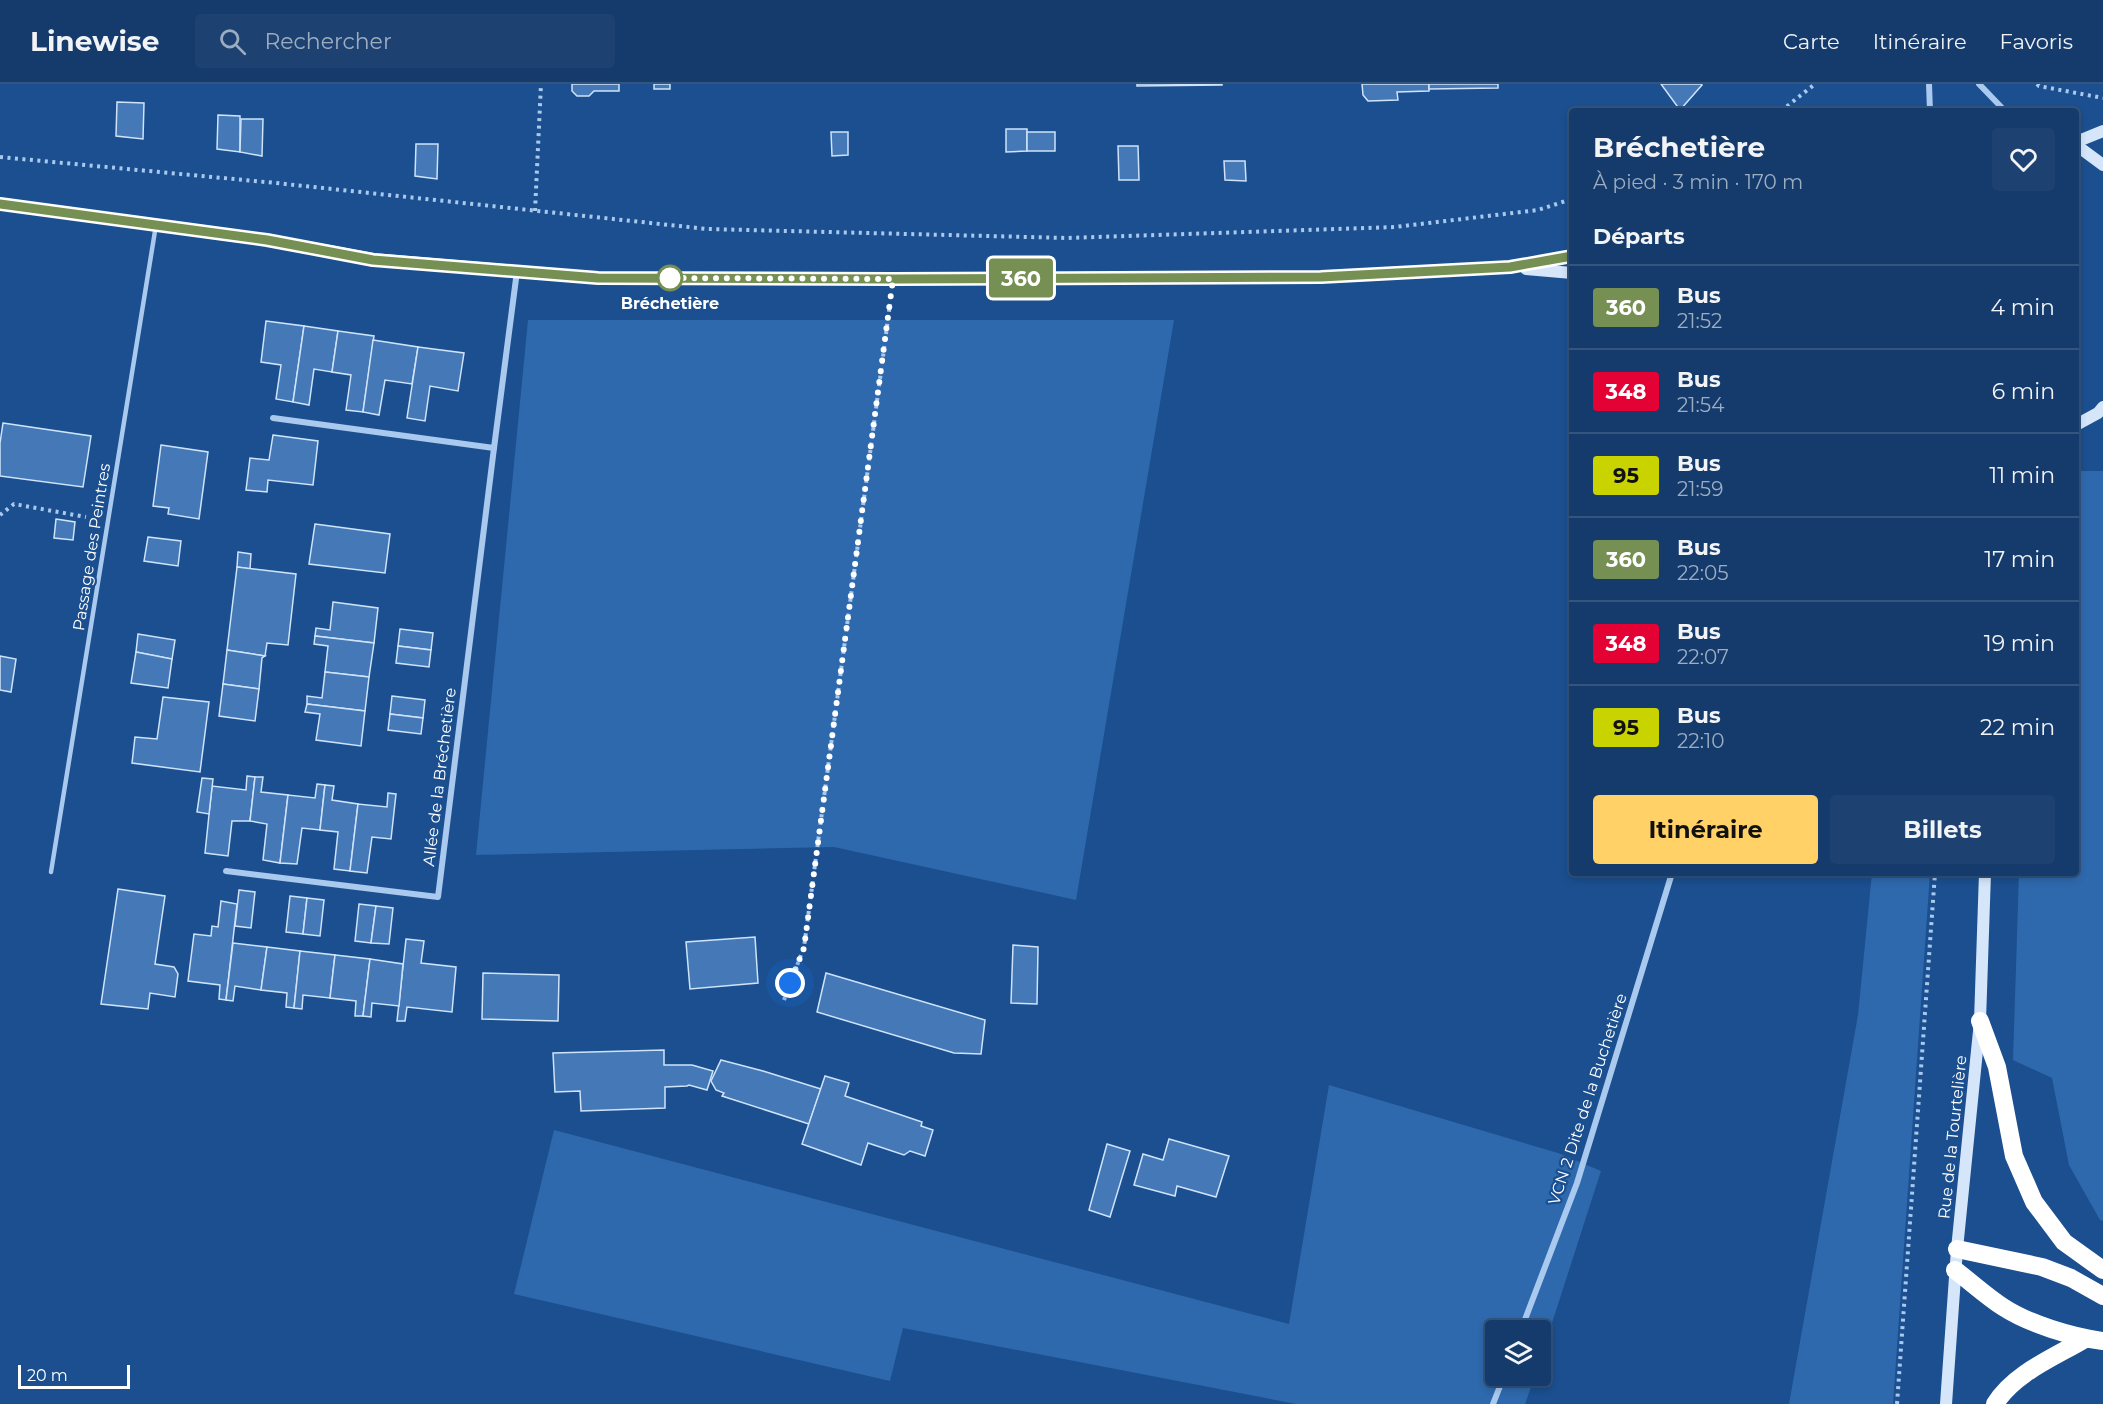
<!DOCTYPE html>
<html lang="fr">
<head>
<meta charset="utf-8">
<style>
  :root { --surface:#143b6b; --page:#1d4271; --text:#f1f3f6; --muted:#9dadc1; --line:#33557e; --accent:#ffd166 }
  body { margin:0; font-family:Montserrat,sans-serif; background:var(--page); color:var(--text); height:100vh; display:flex; flex-direction:column; font-size:22px; white-space:nowrap }
  * { box-sizing:border-box; margin:0 }
  p { font-size:20px; color:var(--muted) }
  .icon { flex:none; width:33px; height:33px; fill:none; stroke:currentColor; stroke-width:2; stroke-linecap:round; stroke-linejoin:round }
  .map { position:relative; flex:1; overflow:hidden }
  .panel { position:absolute; left:1569px; top:24px; width:510px; height:768px; display:flex; flex-direction:column; background:var(--surface); border-radius:6px; box-shadow:0 3px 9px #0003,0 0 0 2px var(--line) }
  .panel>* { flex:none }
  .badge { padding:0 12px; border-radius:4px; font-size:21px; line-height:39px }
  .buttons { position:absolute; left:1485px; top:1236px; display:grid; gap:12px }
  .buttons a { display:grid; place-items:center; width:66px; height:66px; border-radius:6px; background:var(--surface); box-shadow:0 3px 9px #0003,0 0 0 2px var(--line); font-size:30px }
  .scale { position:absolute; left:18px; bottom:15px; width:112px; box-sizing:border-box; padding-left:6px; border:3px solid #fff; border-top:0; font-size:16px; line-height:21px; white-space:nowrap; color:#fff; -webkit-text-stroke:4px #1b4f8f; paint-order:stroke }
  .you { position:absolute; width:30px; height:30px; margin:-15px; border:4px solid #fff; border-radius:50%; background:#1a73e8; box-shadow:0 0 0 9px #1a73e833 }
  .map>.badge { position:absolute; translate:-50% -50%; box-shadow:0 0 0 3px #fff }
  h2 { padding:0 24px; font-size:22px; line-height:54px }
  .round { display:grid; place-items:center; flex:none; width:63px; height:63px; border-radius:6px; background:var(--page) }
  .headline { display:flex; align-items:center; justify-content:space-between; height:102px; padding:0 24px }
  h1 { font-size:28px; font-weight:700; line-height:45px }
  .button { display:flex; gap:12px; margin-top:auto; padding:12px 24px }
  .button a { flex:1; height:69px; border-radius:6px; background:var(--accent); color:#111; font-size:24px; font-weight:700; line-height:69px; text-align:center }
  .button a+a { background:var(--page); color:var(--text) }
  ul { padding:0; list-style:none }
  li { display:flex; align-items:center; gap:18px; height:84px; padding:0 24px; border-top:2px solid var(--line) }
  li div { flex:1 }
  li b { display:block; font-size:22px }
  li em { font-style:normal }
  li .badge { min-width:66px; font-weight:700; text-align:center }
  header { display:flex; align-items:center; gap:36px; box-sizing:border-box; height:84px; padding:0 30px; background:var(--surface); border-bottom:2px solid var(--line) }
  header strong { font-size:28px }
  nav { display:flex; gap:33px; margin-inline-start:auto; font-size:21px }
  .search { width:420px; height:54px; background:var(--page); display:flex; align-items:center; gap:15px; box-sizing:border-box; padding:0 21px; border-radius:6px; color:var(--muted); font-size:22px }
  .map>svg:first-child { display:block }
  .green { fill:#2e69ad }
  .building { fill:#4478b7; stroke:#cfe3fa; stroke-width:1.5 }
  .lines { fill:none; stroke-linecap:round; stroke-linejoin:round }
  .path { stroke:#a9c9ee; stroke-width:4; stroke-dasharray:3 4.5; stroke-linecap:butt }
  .lane { stroke:#a9c9ee; stroke-width:4.5 }
  .street { stroke:#a9c9ee; stroke-width:6 }
  .secondary { stroke:#d6e6fa; stroke-width:12 }
  .highway { stroke:#fff; stroke-width:18 }
  .line-casing { stroke:#fff; stroke-width:14 }
  .line { stroke:#768f53; stroke-width:9 }
  .walk { stroke:#fff; stroke-width:6; stroke-dasharray:0 10.8 }
  .stop-dot { fill:#fff; stroke:#768f53; stroke-width:3 }
  .labels { text-anchor:middle; stroke-width:4.5; stroke-linejoin:round; paint-order:stroke }
  .stop-label { font-size:16px; font-weight:bold; fill:#fff; stroke:#1b4f8f }
  .street-label { font-size:16px; fill:#fff; stroke:#1b4f8f }
</style>
</head>
<body>
<header>
<strong>Linewise</strong>
<div class="search"><svg class="icon" aria-label="search" viewBox="0 0 24 24"><circle cx="10" cy="10" r="6"/><path d="M15 15l6 6"/></svg>Rechercher</div>
<nav><a>Carte</a><a>Itinéraire</a><a>Favoris</a></nav>
</header>
<div class="map">
<svg width="2103" height="1320" viewBox="0 0 2103 1320">
  <rect width="100%" height="100%" fill="#1b4f8f"/>
  <!-- green -->
  <g class="green">
    <path d="M528 236H1174L1076 816 834 763 476 771Z"/>
    <path d="M2076 387H2103V1137L2100 1136 2069 1081 2052 994 2013 976 2019 789H2076Z"/>
    <path d="M1872 789H1930L1893 1320H1789L1858 931Z"/>
    <path d="M1329 1001 1558 1069 1601 1087 1541 1273 1540 1246H1496V1292H1535L1525 1320H1296L903 1244 890 1297 514 1210 554 1046 1289 1240Z"/>
  </g>
  <!-- building -->
  <g class="building">
    <path d="M572 0H619V7H594L589 12H577L572 7Z"/>
    <rect x="654" y="0" width="16" height="5"/>
    <path d="M1137 0H1222V1L1137 2Z"/>
    <path d="M1362 0H1429V7L1397 8 1398 16 1368 17 1363 11Z"/>
    <path d="M1429 0H1498V4L1429 5Z"/>
    <path d="M1661 0H1701L1702 1 1680 26Z"/>
    <path d="M117 18 144 19 143 55 116 52Z"/>
    <path d="M218 31 240 32V68L217 65Z"/>
    <path d="M241 35H263L262 72 240 68Z"/>
    <path d="M1006 45H1027V67L1006 68Z"/>
    <path d="M831 48H848V71L832 72Z"/>
    <rect x="1027" y="48" width="28" height="19"/>
    <path d="M416 60H438L437 95 415 92Z"/>
    <path d="M1118 62H1138L1139 96H1119Z"/>
    <path d="M1224 77H1245L1246 97 1225 96Z"/>
    <path d="M266 237 304 242 293 318 276 315 281 281 261 278Z"/>
    <path d="M304 242 338 247 332 288 314 285 309 321 293 318Z"/>
    <path d="M338 247 374 252 363 328 346 326 351 291 332 288Z"/>
    <path d="M373 256 418 263 412 300 385 296 379 331 363 328Z"/>
    <path d="M418 263 464 269 458 307 430 302 425 337 407 334Z"/>
    <path d="M3 339 91 352 83 403 0 392V359Z"/>
    <path d="M273 351 318 357 313 401 268 396 267 408 246 406 250 374 269 376Z"/>
    <path d="M161 361 208 368 199 435 168 430 169 424 153 422Z"/>
    <path d="M56 435 75 438 73 456 54 454Z"/>
    <path d="M315 440 390 450 385 489 309 480Z"/>
    <path d="M148 453 181 457 178 482 144 477Z"/>
    <path d="M238 468 251 470 250 485 237 483Z"/>
    <path d="M237 483 296 490 288 561 267 559 265 572 227 566Z"/>
    <path d="M333 518 378 524 374 559 315 552 316 544 330 546Z"/>
    <path d="M400 545 433 549 431 566 398 562Z"/>
    <path d="M138 550 175 556 172 575 136 568Z"/>
    <path d="M315 552 374 559 369 593 325 588 328 562 314 560Z"/>
    <path d="M398 562 431 566 429 583 396 579Z"/>
    <path d="M227 566 265 572 262 574 259 605 223 600Z"/>
    <path d="M136 568 172 575 168 604 131 599Z"/>
    <path d="M0 572 16 575 11 608 0 606Z"/>
    <path d="M325 588 369 593 365 627 307 620V612L322 614Z"/>
    <path d="M223 600 259 605 255 637 219 632Z"/>
    <path d="M392 612 425 616 423 634 390 630Z"/>
    <path d="M163 613 209 618 200 688 132 679 135 653 157 655Z"/>
    <path d="M307 620 365 627 361 662 316 656 320 630 305 628Z"/>
    <path d="M390 630 423 634 421 650 388 646Z"/>
    <path d="M247 692 255 693 250 737H232L228 772 205 769 212 702 246 706Z"/>
    <path d="M255 693H263L261 708 288 711 280 779 263 776 267 740 250 737Z"/>
    <path d="M202 694 213 695 209 730 197 728Z"/>
    <path d="M317 700 325 701 320 746 302 744 297 780 280 779 288 711 315 714Z"/>
    <path d="M325 701 334 702 332 716 358 720 350 787 334 785 338 748 320 746Z"/>
    <path d="M388 709 396 710 391 755 372 753 367 789 350 787 358 720 387 723Z"/>
    <path d="M118 805 165 812 155 880 174 883 178 890 175 913 150 909 148 925 101 920Z"/>
    <path d="M239 806 255 808 251 844 235 842Z"/>
    <path d="M290 812 307 814 303 850 286 848Z"/>
    <path d="M307 814 324 816 320 852 303 850Z"/>
    <path d="M221 817 237 820 226 916 219 915 220 901 188 897 194 850 211 852 212 842 218 843Z"/>
    <path d="M359 820 376 822 371 859 355 857Z"/>
    <path d="M376 822 393 824 389 860 371 859Z"/>
    <path d="M755 853 758 899 690 905 686 858Z"/>
    <path d="M406 855 424 857 421 879 456 883 452 928 407 923 405 937H397Z"/>
    <path d="M233 859 267 863 261 906 235 902 233 917 226 916Z"/>
    <path d="M1013 861 1038 863 1037 920 1011 919Z"/>
    <path d="M267 863 300 867 294 924 286 923 287 909 261 906Z"/>
    <path d="M300 867 335 871 330 914 303 911 302 925 294 924Z"/>
    <path d="M335 871 370 875 363 932H355L356 917 330 914Z"/>
    <path d="M370 875 403 880 399 922 372 919 371 933 363 932Z"/>
    <path d="M483 889 559 891 558 937 482 935Z"/>
    <path d="M826 889 985 936 981 970 954 969 817 928Z"/>
    <path d="M664 966V981H692L713 987 707 1006 689 1001 687 1002 665 1003V1024L581 1027 580 1007 555 1008 553 969Z"/>
    <path d="M721 976 763 987 821 1005 809 1040 722 1012 724 1009 716 1006 711 997Z"/>
    <path d="M825 992 849 999 845 1012 922 1038 921 1042 933 1046 925 1072 910 1067 904 1071 868 1059 861 1081 802 1060Z"/>
    <path d="M1169 1055 1229 1072 1216 1113 1177 1102 1175 1112 1134 1101 1143 1070 1163 1076Z"/>
    <path d="M1107 1060 1130 1067 1110 1133 1089 1126Z"/>
  </g>
  <g class="lines">
    <!-- path -->
    <g class="path">
      <path d="M2037 0 2039 2 2103 14"/>
      <path d="M1781 27 1815 0"/>
      <path d="M0 73 276 99 707 145 1067 154 1395 143 1538 126 1572 115"/>
      <path d="M535 127 541 0"/>
      <path d="M0 431 14 420 86 433"/>
      <path d="M784 916 804 863 890 220"/>
      <path d="M1897 1320 1935 789"/>
    </g>
    <!-- lane -->
    <path class="lane" d="M51 788 156 141"/>
    <!-- street -->
    <g class="street">
      <path d="M1929 0 1930 27"/>
      <path d="M1979 0 2005 27"/>
      <path d="M273 334 494 364 517 187"/>
      <path d="M226 787 438 813 494 364"/>
      <path d="M1521 1246 1577 1099 1672 789"/>
      <path d="M1493 1320 1504 1292"/>
    </g>
    <!-- secondary -->
    <g class="secondary">
      <path d="M2076 58 2103 47"/>
      <path d="M2076 61 2103 81"/>
      <path d="M0 120 267 156 373 175 598 194 893 195 1321 193 1510 183 1572 172"/>
      <path d="M1526 185 1572 189"/>
      <path d="M2076 341 2098 329 2103 323"/>
      <path d="M1946 1320 1957 1165 1980 937 1985 789"/>
    </g>
    <!-- highway -->
    <g class="highway">
      <path d="M1980 937 1997 983 2014 1072 2034 1118 2064 1158 2103 1186"/>
      <path d="M1957 1165 2042 1183 2071 1194 2103 1212"/>
      <path d="M1955 1186C1971 1198 1986 1212 2003 1223 2029 1240 2072 1253 2103 1257"/>
      <path d="M1995 1320C2014 1289 2055 1273 2085 1255"/>
    </g>
  </g>
  <g class="lines">
    <!-- line casing -->
    <g class="line-casing">
      <path id="line" d="M0 120 267 156 373 176 598 194 893 195 1321 193 1510 183 1572 172"/>
    </g>
    <!-- line -->
    <use href="#line" class="line"/>
    <!-- walk -->
    <path class="walk" d="M670 194H666L893 195 804 864 790 899"/>
  </g>
  <!-- markers -->
  <circle class="stop-dot" cx="670" cy="194" r="12"/>
  <g class="labels">
    <!-- stop labels -->
    <g class="stop-label">
      <text x="670" y="225">Bréchetière</text>
    </g>
    <!-- street labels -->
    <g class="street-label">
      <text transform="translate(91 463) rotate(-81)" y="6">Passage des Peintres</text>
      <text transform="translate(439 693) rotate(-83)" y="6">Allée de la Bréchetière</text>
      <text transform="translate(1587 1015) rotate(-72)" y="6">VCN 2 Dite de la Buchetière</text>
      <text transform="translate(1952 1053) rotate(-84)" y="6">Rue de la Tourtelière</text>
    </g>
  </g>
</svg>
<div class="buttons">
<a><svg class="icon" aria-label="layers" viewBox="0 0 24 24"><path d="M12 4l9 5-9 5-9-5zM3 14l9 5 9-5"/></svg></a>
</div>
<div class="scale">20 m</div>
<div class="you" style="left:790px;top:899px"></div>
<b class="badge" style="left:1021px;top:194px;background:#768f53;color:#fff">360</b>
<section class="panel">
<div class="headline"><div><h1>Bréchetière</h1><p>À pied · 3 min · 170 m</p></div><a class="round"><svg class="icon" aria-label="heart" viewBox="0 0 24 24"><path d="M12 20l-8-8c-3-5 5-10 8-4 3-6 11-1 8 4z"/></svg></a></div>
<h2>Départs</h2>
<ul>
<li><span class="badge" style="background:#768f53;color:#fff">360</span><div><b>Bus</b><p>21:52</p></div><em>4 min</em></li>
<li><span class="badge" style="background:#e40134;color:#fff">348</span><div><b>Bus</b><p>21:54</p></div><em>6 min</em></li>
<li><span class="badge" style="background:#c8d300;color:#111">95</span><div><b>Bus</b><p>21:59</p></div><em>11 min</em></li>
<li><span class="badge" style="background:#768f53;color:#fff">360</span><div><b>Bus</b><p>22:05</p></div><em>17 min</em></li>
<li><span class="badge" style="background:#e40134;color:#fff">348</span><div><b>Bus</b><p>22:07</p></div><em>19 min</em></li>
<li><span class="badge" style="background:#c8d300;color:#111">95</span><div><b>Bus</b><p>22:10</p></div><em>22 min</em></li>
</ul>
<div class="button"><a>Itinéraire</a><a>Billets</a></div>
</section>
</div>
</body>
</html>
